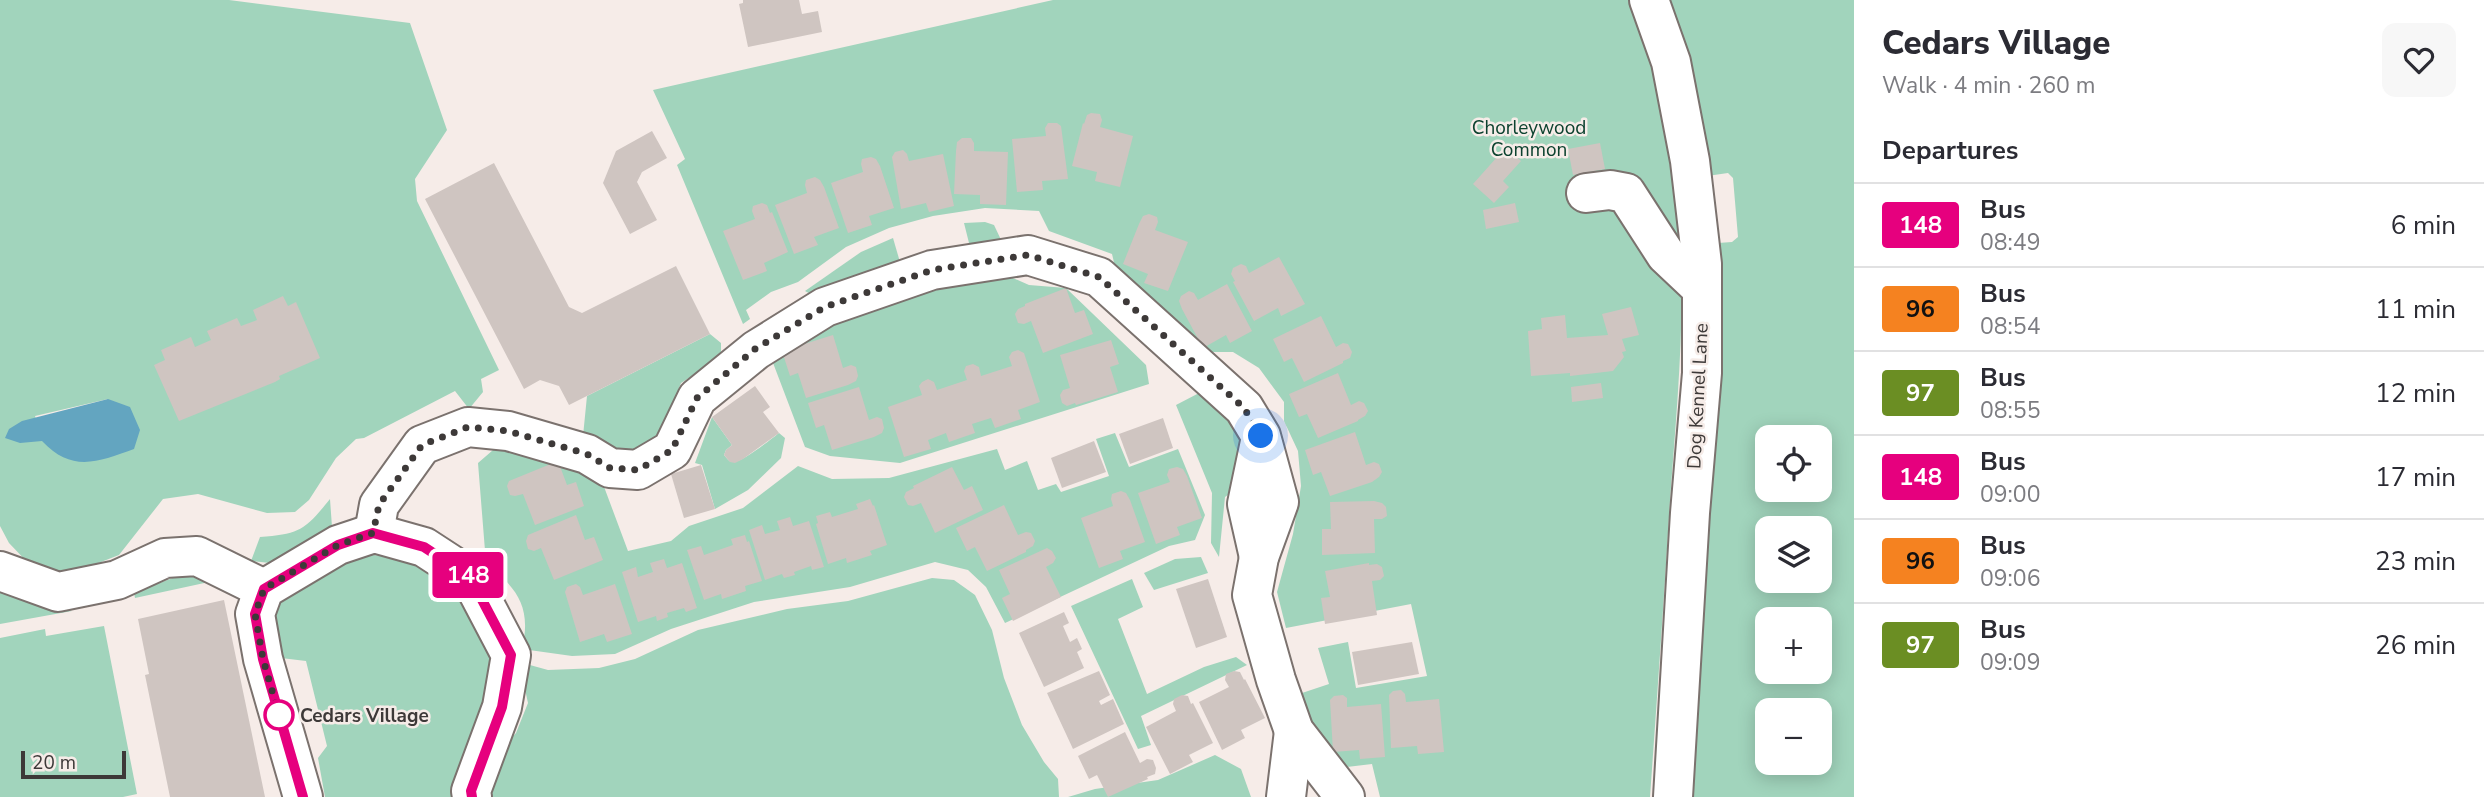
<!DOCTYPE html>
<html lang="en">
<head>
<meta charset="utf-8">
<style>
  :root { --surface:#fff; --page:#f7f7f7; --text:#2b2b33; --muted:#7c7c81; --line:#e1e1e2 }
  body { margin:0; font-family:"Nunito Sans",sans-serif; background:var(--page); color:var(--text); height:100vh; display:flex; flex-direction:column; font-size:26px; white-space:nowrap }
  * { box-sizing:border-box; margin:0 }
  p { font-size:23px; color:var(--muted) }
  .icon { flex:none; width:38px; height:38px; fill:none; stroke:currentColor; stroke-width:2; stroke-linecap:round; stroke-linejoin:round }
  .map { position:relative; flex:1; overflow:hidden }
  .side { display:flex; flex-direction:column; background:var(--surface); width:630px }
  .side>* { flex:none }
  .badge { padding:0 14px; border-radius:5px; font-size:24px; line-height:46px }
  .fabs { position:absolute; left:1755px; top:425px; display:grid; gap:14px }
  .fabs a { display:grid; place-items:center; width:77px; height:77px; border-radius:14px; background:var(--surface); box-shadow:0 4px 18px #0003; font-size:35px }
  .scale { position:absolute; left:21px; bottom:18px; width:105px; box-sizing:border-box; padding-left:7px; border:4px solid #3d3938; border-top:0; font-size:19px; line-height:24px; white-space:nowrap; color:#3d3938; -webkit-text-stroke:5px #f6ece8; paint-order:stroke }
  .you { position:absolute; width:35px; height:35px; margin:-18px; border:5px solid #fff; border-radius:50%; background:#1a73e8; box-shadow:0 0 0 10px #1a73e833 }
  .map>.badge { position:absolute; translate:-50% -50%; box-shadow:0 0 0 4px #fff }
  h2 { padding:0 28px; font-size:26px; line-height:63px }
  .round { display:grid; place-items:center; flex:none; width:74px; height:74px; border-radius:14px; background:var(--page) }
  .head { display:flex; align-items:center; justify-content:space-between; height:119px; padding:0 28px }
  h1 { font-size:33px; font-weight:800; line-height:52px }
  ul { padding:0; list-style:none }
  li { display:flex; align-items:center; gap:21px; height:84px; padding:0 28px; border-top:2px solid var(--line) }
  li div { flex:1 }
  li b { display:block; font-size:26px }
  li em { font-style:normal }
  li .badge { min-width:77px; font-weight:700; text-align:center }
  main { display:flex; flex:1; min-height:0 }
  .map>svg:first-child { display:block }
  .green { fill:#a1d4bc; fill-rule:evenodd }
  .water { fill:#63a5c0 }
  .building { fill:#cfc5c1 }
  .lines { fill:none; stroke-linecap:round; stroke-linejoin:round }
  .minor-casing { stroke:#7b726e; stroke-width:42 }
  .minor { stroke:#fff; stroke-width:38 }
  .line-casing { stroke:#fff; stroke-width:16 }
  .line { stroke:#e6007e; stroke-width:10 }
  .walk { stroke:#3d3938; stroke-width:7; stroke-dasharray:0 12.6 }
  .stop-dot { fill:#fff; stroke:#e6007e; stroke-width:3.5 }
  .labels { text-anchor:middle; stroke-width:5; stroke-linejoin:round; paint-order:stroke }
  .park-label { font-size:19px; fill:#0c422f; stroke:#f6ece8 }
  .street-label { font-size:19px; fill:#3d3938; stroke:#f6ece8 }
  .stop-label { font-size:19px; font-weight:bold; fill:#3d3938; stroke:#f6ece8; text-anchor:start }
</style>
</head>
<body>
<main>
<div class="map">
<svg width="1854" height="797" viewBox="0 0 1854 797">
  <rect width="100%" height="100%" fill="#f6ece8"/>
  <!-- green -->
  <g class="green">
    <path d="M0 0H229L410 23 447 130 415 179 417 201 499 370 481 379 483 392 469 409 455 391 364 438 356 439 336 458 309 500 295 512 267 513 198 494 163 499 119 555 70 574 31 566 9 543 0 526ZM108 399 43 441 35 416Z"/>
    <path d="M1053 0H1630C1654 65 1670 131 1677 200 1688 300 1677 402 1670 501 1664 600 1657 698 1650 797H1380L1372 764 1330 769 1296 695 1329 684 1318 648 1348 642 1356 688 1427 676 1411 604 1286 628 1277 592 1293 534 1301 486 1298 451 1284 421V402L1259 368 1233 352H1200L1117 275 1112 254 1049 231 1039 211 985 208 933 216 889 228 846 247 798 282 771 292 746 310 750 319 743 324 677 165 685 159 653 90Z"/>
    <path d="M1662 0H1854V797H1682L1718 243 1732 242 1738 237 1733 178 1728 173 1707 176ZM1768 438H1820V490H1768ZM1768 528H1820V581H1768ZM1768 620H1820V672H1768ZM1768 710H1820V763H1768Z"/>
    <path d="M985 222 994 225 1003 244 970 247 964 223Z"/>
    <path d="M893 238 902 269 816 297 805 291 861 252Z"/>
    <path d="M1006 275 1029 285 1066 288 1146 365 1149 384 900 463 830 456 805 447 770 355 833 319 951 278Z"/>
    <path d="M710 334 721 343V357L681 383 655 446 619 456 583 436 587 396Z"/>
    <path d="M1201 392 1231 415 1241 443 1236 489 1225 497 1219 557 1211 543 1212 493 1176 405Z"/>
    <path d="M712 417 732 445 726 450 724 455C726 457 729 462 732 462 740 464 770 440 779 433L785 438 781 458 748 490 715 509 702 465 695 463Z"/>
    <path d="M1115 433 1129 467 1178 449 1205 515 1195 540 1169 546 1005 623 986 587 968 570 935 562 850 587 754 602 671 629 615 654 572 656 522 649C532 607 517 588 486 563L478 463 500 444 600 476 628 551 671 541 689 526 743 508 798 466 832 479 889 478 997 449 1005 470 1027 461 1038 490 1056 484 1061 492 1109 476 1096 439Z"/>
    <path d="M330 499 332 527 270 563 251 561 260 537C300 534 305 530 330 499Z"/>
    <path d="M363 554 413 559 458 584 492 649 490 697 460 797H325L318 758 327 746 306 661 281 658 267 627 279 592Z"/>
    <path d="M1201 557 1208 573 1154 590 1144 573 1175 559Z"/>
    <path d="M188 572 209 582 135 598 134 593Z"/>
    <path d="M932 578 954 580 975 595 992 630 1004 678 1022 725 1044 762 1058 779 1059 797H485L494 758 516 733 528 703 519 662 548 670 599 668 635 659 698 630 787 609 848 601Z"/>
    <path d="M1132 579 1143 607 1118 619 1147 694 1204 667 1236 657 1247 665 1141 716 1151 745 1138 749 1071 606Z"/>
    <path d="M0 587 72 611 0 624Z"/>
    <path d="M104 626 137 794 123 797H0V638L45 629 46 636Z"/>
    <path d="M1215 755 1241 769 1251 797H1068L1095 789 1158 780Z"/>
  </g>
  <!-- water -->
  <path class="water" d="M108 399 130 407 140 430 134 449C98 462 72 473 42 441L20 443 5 438 9 429 22 421Z"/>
  <!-- building -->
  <g class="building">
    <path d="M743 0H799L802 14 818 11 822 32 748 47 739 4 743 3Z"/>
    <path d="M1091 113 1100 114 1102 120 1100 127 1133 136 1120 187 1095 181 1097 172 1072 166 1083 123 1084 124 1087 115Z"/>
    <path d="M1048 123H1057L1061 126 1068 179 1042 181 1043 190 1017 192 1012 139 1046 136 1045 128Z"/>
    <path d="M652 131 667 158 642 172 637 182 657 220 630 234 603 183 616 151Z"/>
    <path d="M962 138H971L974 143V151L1008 152 1006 205 980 204V195L954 194 956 151 957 142Z"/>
    <path d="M1600 143 1605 169 1573 175 1568 149Z"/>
    <path d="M1506 147 1521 161 1503 181 1509 187 1494 203 1473 184Z"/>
    <path d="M903 150 907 154 909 161 943 154 954 206 929 212 926 203 901 209 892 157 895 152Z"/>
    <path d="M871 157 876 159 880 166 894 208 869 216 872 225 848 233 831 183 863 172 861 164 862 159Z"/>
    <path d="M494 163 569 307 582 313 676 266 710 334 569 405 559 386 540 380 524 389 425 199Z"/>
    <path d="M815 177 820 180 824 187 839 228 814 237 818 245 794 254 775 205 807 193 805 185 806 180Z"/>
    <path d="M762 203 767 205 770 213 772 212 788 252 764 263 767 271 743 280 723 231 755 219 752 211 753 206Z"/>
    <path d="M1515 203 1519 222 1486 229 1483 210Z"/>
    <path d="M1149 214 1157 217 1158 222 1155 230 1188 242 1168 291 1144 283 1148 274 1123 264 1139 224 1143 216Z"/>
    <path d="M1279 257 1305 304 1281 316 1278 308 1254 321 1233 282 1235 281 1231 274 1233 268 1241 264 1246 266 1249 273Z"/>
    <path d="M1227 284 1252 331 1230 343 1226 335 1203 348 1182 309 1179 301 1181 296 1189 291 1194 293 1198 300Z"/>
    <path d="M1066 288 1075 313 1084 310 1093 334 1043 353 1031 321 1024 324 1018 323 1015 314 1018 309 1025 306V304Z"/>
    <path d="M283 296 288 306 296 302 320 358 279 376 280 379 275 382 179 421 154 365 165 360 161 350 191 337 195 347 211 340 207 331 237 318 241 326 257 320 253 310Z"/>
    <path d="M1631 307 1639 335 1622 339 1626 351 1622 352 1624 357 1613 371 1570 376V373L1531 376 1528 331 1542 329 1541 318 1565 315 1567 338 1608 335 1602 314Z"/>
    <path d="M1321 316 1336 347 1343 343 1348 344 1352 352 1350 358 1343 361V363L1304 382 1292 358 1284 362 1273 339Z"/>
    <path d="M833 335 843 368 851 365 856 367 858 376 856 381 848 385 806 398 798 373 790 376 782 351Z"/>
    <path d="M1111 340 1119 364 1110 367 1118 392 1076 405 1075 403 1067 406 1062 403 1060 395 1063 390 1070 388 1060 355Z"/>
    <path d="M1018 350 1024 353 1040 402 1018 410 1021 419 995 428 991 418 972 424 975 433 949 442 946 433 928 440 931 449 904 457 888 407 922 395 919 386 922 382 928 379 934 382 937 390 967 380 964 371 966 366 973 364 979 367 981 376 1012 366 1009 357 1012 352Z"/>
    <path d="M1338 373 1351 405 1359 401 1364 403 1368 411 1365 416 1358 420V421L1318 438 1307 414 1299 417 1289 394Z"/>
    <path d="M1601 383 1603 398 1572 402 1571 387Z"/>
    <path d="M755 386 770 407 763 412 779 433 743 459 735 463 730 462 724 455 726 450 732 445 712 417Z"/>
    <path d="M859 387 869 420 877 417 882 419 884 428 882 433 874 437 832 450 824 425 816 428 808 403Z"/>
    <path d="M1163 418 1173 448 1130 464 1119 434Z"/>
    <path d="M1355 432 1366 465 1374 462 1379 464 1382 472 1379 477 1372 482 1330 496 1321 472 1313 475 1305 450Z"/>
    <path d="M1094 441 1106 472 1062 488 1051 458Z"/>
    <path d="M558 461 567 485 576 482 584 506 535 525 523 494 515 496 510 495 507 486 509 481Z"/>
    <path d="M701 465 715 509 684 518 671 474Z"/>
    <path d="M952 467 964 490 972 486 983 510 935 533 921 503 913 506 908 505 904 497 906 492 914 488 913 486Z"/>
    <path d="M1177 467 1183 469 1187 476 1202 518 1177 527 1180 535 1156 544 1138 493 1170 482 1167 475 1169 469Z"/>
    <path d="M1121 491 1126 493 1130 500 1145 542 1120 551 1123 559 1099 568 1081 518 1113 506 1111 499 1112 494Z"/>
    <path d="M870 499 873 506 874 505 887 545 870 551 872 555 847 563 846 558 828 564 816 524 818 523 816 516 830 512 832 517 858 509 856 504Z"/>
    <path d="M1374 501 1382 503 1386 507 1387 516 1382 519H1374L1375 553 1322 555V529H1331L1330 502Z"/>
    <path d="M1004 505 1018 535 1026 532 1031 533 1035 541 1033 546 1026 550V552L987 571 975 547 967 551 956 528Z"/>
    <path d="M576 515 585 540 594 537 603 560 554 580 541 548 534 551 528 549 526 541 528 535Z"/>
    <path d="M790 517 793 526 809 521 824 567 812 570 811 566 794 572 795 575 784 578 782 574 765 580 749 530 762 525 765 534 780 530 777 521Z"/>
    <path d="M745 535 747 542 749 541 762 581 745 586 746 591 722 599 721 594 704 600 687 550 701 546 704 555 733 545 731 539Z"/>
    <path d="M1047 548 1052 551 1056 558 1053 563 1046 567 1061 597 1013 621 1002 598 1010 594 999 570Z"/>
    <path d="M664 559 667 568 682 563 697 608 686 612 684 608 667 613 668 617 657 621 656 616 638 622 622 572 636 567 638 577 653 572 650 563Z"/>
    <path d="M1369 563V565L1377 564 1382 567 1384 576 1380 580 1372 581 1377 615 1325 624 1321 598 1330 597 1325 571Z"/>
    <path d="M1208 579 1227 637 1196 648 1176 589Z"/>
    <path d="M576 584 580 587 583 595 615 584 632 634 607 642 604 634 580 642 565 592 567 587Z"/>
    <path d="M224 600 265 797H170L145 675 149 674 138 619Z"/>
    <path d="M1064 612 1069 623 1063 626 1070 642 1077 638 1082 649 1077 652 1084 668 1044 687 1019 633Z"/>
    <path d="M1412 642 1419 674 1358 685 1352 652Z"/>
    <path d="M1099 671 1110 695 1099 701 1101 705 1113 699 1124 724 1073 749 1047 693Z"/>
    <path d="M1234 671 1240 672 1244 680 1245 679 1265 718 1241 730 1245 738 1222 750 1199 702 1229 687 1225 680 1226 674Z"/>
    <path d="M1401 690 1405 694 1406 702 1439 699 1444 752 1418 754 1417 746 1391 748 1389 695 1393 691Z"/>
    <path d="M1182 695 1188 696 1191 704 1193 703 1213 743 1189 755 1193 762 1170 774 1146 727 1176 711 1173 704 1174 699Z"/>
    <path d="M1343 695 1347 698V707L1381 704 1385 757 1360 759 1359 750 1333 752 1330 700 1334 696Z"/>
    <path d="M1125 732 1140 763 1147 759 1153 760 1156 768 1155 774 1147 777 1148 779 1108 797 1097 775 1089 779 1078 756Z"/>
  </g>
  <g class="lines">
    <!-- minor casing -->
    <g class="minor-casing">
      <g id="minor">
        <path d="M1649 0 1671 62 1690 161 1702 264V373L1690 513 1673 797"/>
        <path d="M1586 193 1610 190 1626 193 1666 255 1701 288"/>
        <path d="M374 533 379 505 422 445 468 427 508 431 587 454 610 468 638 470 672 450 697 398 756 350 825 307 932 270 1028 255 1099 277 1244 408 1261 436 1279 502 1259 557 1252 595 1276 680 1294 731 1345 797"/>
        <path d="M1259 557 1247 504 1260 442"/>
        <path d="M0 571 58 592 117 580 165 558 197 556 264 589"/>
        <path d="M303 797 263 659 255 614 264 589 338 545 374 533 424 547 470 577 511 655 502 707 471 791 472 797"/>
        <path d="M1286 797 1294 731"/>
      </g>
    </g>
    <!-- minor -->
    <use href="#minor" class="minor"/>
  </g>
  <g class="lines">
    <!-- line casing -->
    <g class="line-casing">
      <path id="line" d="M303 797 263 659 255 614 264 589 338 545 373 533 424 547 470 577 511 655 502 707 471 791 472 797"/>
    </g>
    <!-- line -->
    <use href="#line" class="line"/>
    <!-- walk -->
    <path class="walk" d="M279 715 263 659 255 614 264 589 338 545 373 533 379 505 422 445 468 427 508 431 587 454 610 468 638 470 672 450 697 398 755 349 825 307 932 270 1028 255 1099 277 1244 408 1261 436"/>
  </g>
  <!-- markers -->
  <circle class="stop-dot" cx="279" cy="715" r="14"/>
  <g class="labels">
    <!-- park labels -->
    <g class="park-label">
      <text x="1529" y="134">Chorleywood<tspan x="1529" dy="22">Common</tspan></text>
    </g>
    <!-- street labels -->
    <g class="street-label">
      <text transform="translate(1697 396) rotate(-87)" y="7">Dog Kennel Lane</text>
    </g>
    <!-- stop labels -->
    <g class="stop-label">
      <text x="300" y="722">Cedars Village</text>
    </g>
  </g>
</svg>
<div class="fabs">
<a><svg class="icon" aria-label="locate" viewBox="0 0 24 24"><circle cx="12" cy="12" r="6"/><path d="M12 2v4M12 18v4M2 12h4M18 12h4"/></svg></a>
<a><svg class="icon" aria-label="layers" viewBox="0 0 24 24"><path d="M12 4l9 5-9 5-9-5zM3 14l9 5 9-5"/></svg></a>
<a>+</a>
<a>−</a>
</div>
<div class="scale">20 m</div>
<div class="you" style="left:1261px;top:436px"></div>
<b class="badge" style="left:468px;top:575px;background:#e6007e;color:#fff">148</b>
</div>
<section class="side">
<div class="head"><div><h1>Cedars Village</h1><p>Walk · 4 min · 260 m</p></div><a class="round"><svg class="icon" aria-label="heart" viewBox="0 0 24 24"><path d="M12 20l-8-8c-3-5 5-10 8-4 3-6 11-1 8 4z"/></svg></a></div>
<h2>Departures</h2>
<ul>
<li><span class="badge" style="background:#e6007e;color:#fff">148</span><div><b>Bus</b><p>08:49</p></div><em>6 min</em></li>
<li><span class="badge" style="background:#f58220;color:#111">96</span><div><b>Bus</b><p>08:54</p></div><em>11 min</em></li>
<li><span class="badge" style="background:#6b8e23;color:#fff">97</span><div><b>Bus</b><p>08:55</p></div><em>12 min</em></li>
<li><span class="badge" style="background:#e6007e;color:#fff">148</span><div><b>Bus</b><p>09:00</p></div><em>17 min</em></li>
<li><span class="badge" style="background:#f58220;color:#111">96</span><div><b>Bus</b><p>09:06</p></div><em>23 min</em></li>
<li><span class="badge" style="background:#6b8e23;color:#fff">97</span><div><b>Bus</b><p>09:09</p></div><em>26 min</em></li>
</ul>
</section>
</main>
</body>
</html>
